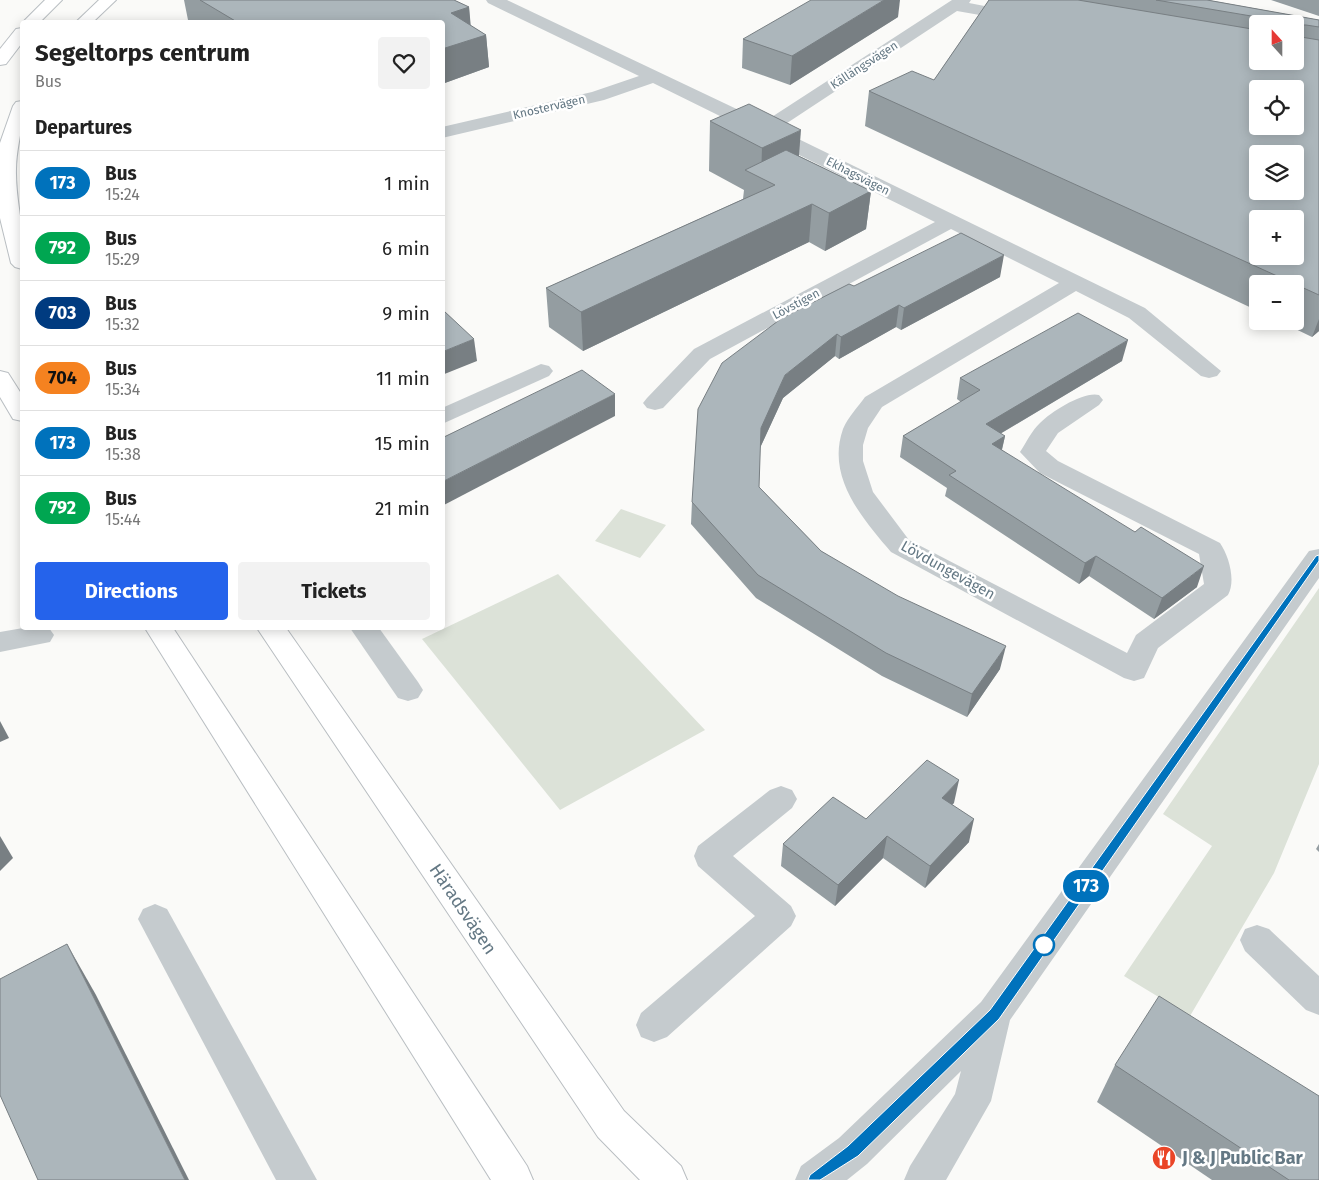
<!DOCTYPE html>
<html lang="en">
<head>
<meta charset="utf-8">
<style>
  :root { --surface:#fff; --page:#f2f2f2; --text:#222; --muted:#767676; --line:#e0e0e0; --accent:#2563eb }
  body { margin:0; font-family:"Fira Sans",sans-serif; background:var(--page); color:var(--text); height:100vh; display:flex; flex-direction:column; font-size:19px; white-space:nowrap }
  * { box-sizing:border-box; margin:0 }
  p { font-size:16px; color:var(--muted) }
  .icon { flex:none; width:28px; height:28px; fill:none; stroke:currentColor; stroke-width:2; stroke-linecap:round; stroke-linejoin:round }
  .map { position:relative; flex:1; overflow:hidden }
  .details { position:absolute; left:20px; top:20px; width:425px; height:610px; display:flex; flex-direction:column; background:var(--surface); border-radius:5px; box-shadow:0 2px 12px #0003 }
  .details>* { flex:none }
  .badge { padding:0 10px; border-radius:16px; font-size:18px; line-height:32px }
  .needle { width:32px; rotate:339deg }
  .controls { position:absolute; left:1249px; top:15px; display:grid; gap:10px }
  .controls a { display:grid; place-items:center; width:55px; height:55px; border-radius:5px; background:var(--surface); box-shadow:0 2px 12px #0003; font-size:25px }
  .map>.badge { position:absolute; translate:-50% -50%; box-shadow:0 0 0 2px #fff }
  h2 { padding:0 15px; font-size:19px; line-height:45px }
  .round { display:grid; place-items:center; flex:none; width:52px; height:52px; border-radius:5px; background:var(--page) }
  .headline { display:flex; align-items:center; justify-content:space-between; height:85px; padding:0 15px }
  h1 { font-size:24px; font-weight:700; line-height:38px }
  .action { display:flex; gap:10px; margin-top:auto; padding:10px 15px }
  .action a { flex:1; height:58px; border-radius:5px; background:var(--accent); color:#fff; font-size:20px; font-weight:700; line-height:58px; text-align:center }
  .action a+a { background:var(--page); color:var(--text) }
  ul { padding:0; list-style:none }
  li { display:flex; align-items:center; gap:15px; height:65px; padding:0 15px; border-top:1px solid var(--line) }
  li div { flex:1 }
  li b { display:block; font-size:19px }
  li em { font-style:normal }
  li .badge { min-width:55px; font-weight:700; text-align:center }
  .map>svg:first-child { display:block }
  .green { fill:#dce2d8 }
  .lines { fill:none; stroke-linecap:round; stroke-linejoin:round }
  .major-casing { stroke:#b9bec2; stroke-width:2 }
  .minor { fill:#c5cbce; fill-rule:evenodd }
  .major { fill:#fff; fill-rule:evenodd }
  .wall { fill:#949da1; fill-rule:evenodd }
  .shaded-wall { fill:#787f83 }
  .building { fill:#acb6bb; stroke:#787f83; fill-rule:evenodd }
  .line { fill:#0072bc; stroke:#fff }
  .stop-dot { fill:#fff; stroke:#0072bc; stroke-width:2.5 }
  .labels { text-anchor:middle; stroke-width:5; stroke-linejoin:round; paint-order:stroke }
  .far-street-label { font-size:12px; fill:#647884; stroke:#fff }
  .street-label { font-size:15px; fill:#647884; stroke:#fff }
  .near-street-label { font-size:18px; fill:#647884; stroke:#fff }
  .near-poi-label { font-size:18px; font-weight:bold; fill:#647884; stroke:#fff; text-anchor:start }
</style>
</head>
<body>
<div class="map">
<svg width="1319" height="1180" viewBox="0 0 1319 1180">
  <rect width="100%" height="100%" fill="#fafaf8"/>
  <!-- green -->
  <g class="green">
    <path d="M621 509 666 525 640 558 595 541Z"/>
    <path d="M558 574 705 730 560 810 422 639Z"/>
    <path d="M1319 588V764L1274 873 1190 1016 1124 976 1212 846 1163 814Z"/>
  </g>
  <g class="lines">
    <!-- major casing -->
    <g class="major-casing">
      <g id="major">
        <path d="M45 0H62L40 22H23Z"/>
        <path d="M99 0H116L93 22H76Z"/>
        <path d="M22 28V43L6 64 0 65V49L16 29Z"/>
        <path d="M22 101C25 124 16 146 16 169 15 203 27 236 22 269L15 267 11 263 0 218V143L13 106 16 102Z"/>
        <path d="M0 371 8 373 22 395V421L13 419 0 397Z"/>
        <path d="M145 628H173L527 1166 533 1180H491Z"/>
        <path d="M257 628H286L624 1111 681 1166 687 1180H640L598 1137Z"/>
      </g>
    </g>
    <!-- minor -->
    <g class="minor">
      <path d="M486 0H507L764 122 952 0H971L969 3 1026 14 1028 17 1026 20 1020 22 957 11 778 129 1145 308 1221 371 1217 376 1209 378 1201 376 1129 318 1076 291 882 407 868 428 863 445V461L873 492 909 540 1127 653 1136 635 1204 584 1199 554 1040 473 1020 452C1026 443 1032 430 1040 423 1052 411 1084 391 1099 395L1103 400 1099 405 1058 433 1046 451 1058 461 1220 543C1229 556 1236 581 1228 595L1158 648 1144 678 1134 681 1124 678 891 552C862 518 826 477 843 429 848 417 858 407 865 397L1059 283 951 229 710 359 663 408 655 410 647 408 643 403 647 398 694 349 935 222 653 83 604 100 442 138V127L592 92 639 76 488 3Z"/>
      <path d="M541 364 549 366 553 371 549 376 442 424V408Z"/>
      <path d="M1319 549V578L1010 1020 991 1101 946 1180H904L910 1166 955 1094 961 1071 867 1164 847 1180H795L801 1166 839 1138 981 1002 1309 551Z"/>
      <path d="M23 628H49L54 635 50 642 0 652V632Z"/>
      <path d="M350 628H379L418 682 423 690 418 698 408 701 398 698Z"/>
      <path d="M781 786 792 790 797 799 792 808 733 856 791 906 796 916 791 926 667 1037 654 1042 641 1037 636 1025 641 1013 755 916 698 866 694 856 698 846 770 790Z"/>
      <path d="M155 904 167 909 317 1180H276L138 919 143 909Z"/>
      <path d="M1257 925 1269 929 1319 976V1015L1306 1010 1245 951 1240 940 1245 929Z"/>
    </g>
    <!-- major -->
    <use href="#major" class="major"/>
  </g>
  <!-- wall -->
  <g class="wall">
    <path d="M184 0H454L469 7 470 25 486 35 489 67 442 84V22H193L188 20Z"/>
    <path d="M989 0H1208L1319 20V331L1312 337 1279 321H1295V284H1258V311L865 126 869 91 934 80ZM1258 24H1295V61H1258Z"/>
    <path d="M1271 0H1319V16Z"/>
    <path d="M898 17 790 85 742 68 743 39Z"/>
    <path d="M710 121 799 156 871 191 866 229 825 251 809 242 583 351 549 327 546 288 743 199 744 190 709 171Z"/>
    <path d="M1000 277 901 330 896 327 839 359 835 356 783 398 760 448 759 487 821 551 1000 669 967 717 882 676 756 598 691 524 692 502 854 286Z"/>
    <path d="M1122 361 1000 434 1005 436 1002 450 1197 587 1154 619 1089 576 1079 584 945 496 947 488 900 457 903 436 961 402 957 399 960 378Z"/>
    <path d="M954 803 952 804 969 842 925 888 883 858 835 906 781 866 783 844 866 819Z"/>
    <path d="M1319 844V852L1316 849Z"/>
    <path d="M1115 1065 1319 1180H1212L1097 1102Z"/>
  </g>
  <!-- shaded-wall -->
  <g class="shaded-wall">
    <path d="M884 0H900L898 17 790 85 792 56Z"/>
    <path d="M469 7 472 39 451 13Z"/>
    <path d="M486 35 489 67 442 84V49Z"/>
    <path d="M801 130 797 180 775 185 761 178 762 148Z"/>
    <path d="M871 191 866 229 825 251 829 213Z"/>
    <path d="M812 204 809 242 583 351 581 312Z"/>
    <path d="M1004 255 1000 277 901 330 904 308Z"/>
    <path d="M899 305 896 327 839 359 841 337Z"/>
    <path d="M1319 319V331L1312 337Z"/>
    <path d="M837 334 835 356 783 398 759 450 761 428 785 375Z"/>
    <path d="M474 339 477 361 442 375V352Z"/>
    <path d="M1128 340 1122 361 981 445 986 424Z"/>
    <path d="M615 394V416L442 506V482Z"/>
    <path d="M1005 436 1000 457 992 444Z"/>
    <path d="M1096 556 1089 576 1079 584 1085 563Z"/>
    <path d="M1204 566 1197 587 1154 619 1162 598Z"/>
    <path d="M1006 646 1000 669 967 717 972 694Z"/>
    <path d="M0 721 9 738 0 742Z"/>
    <path d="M959 780 954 803 937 820 942 798Z"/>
    <path d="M974 819 969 842 925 888 930 866Z"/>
    <path d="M0 836 13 858 0 871Z"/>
    <path d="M887 836 883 858 835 906 838 885Z"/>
    <path d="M67 944 96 995 189 1180H185Z"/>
  </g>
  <!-- building -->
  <g class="building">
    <path d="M200 0H454L469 7 451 13 486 35 442 49V22H237Z"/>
    <path d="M811 0H884L792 56 743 39Z"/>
    <path d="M989 0H1078L1258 30V61H1295V36L1319 40V295L869 91 912 71 934 80ZM1258 89H1295V126H1258ZM1258 154H1295V191H1258ZM1258 219H1295V256H1258Z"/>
    <path d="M1156 0H1207L1319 20V27L1306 25H1295V24H1270L1269 19Z"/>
    <path d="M749 104 801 130 762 148 710 121Z"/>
    <path d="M786 150 871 191 829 213 812 204 581 312 546 288 775 185 745 170Z"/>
    <path d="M961 233 1004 255 904 308 899 305 841 337 837 334 785 375 761 428 759 487 821 551 898 596 1006 646 972 694 886 653 758 575 692 502 698 409 722 363 782 318 849 284 854 286Z"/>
    <path d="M444 311 474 339 442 352V312Z"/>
    <path d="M1078 313 1128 340 986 424 1005 436 992 444 1135 532 1141 527 1204 566 1162 598 1096 556 1085 563 949 475 956 471 903 436 980 390 960 378Z"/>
    <path d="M582 370 615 394 442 482V438Z"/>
    <path d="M927 760 959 780 942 798 974 819 930 866 887 836 838 885 783 844 833 797 866 819Z"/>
    <path d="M67 944 185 1180H38L0 1095V979Z"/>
    <path d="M1159 996 1319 1096V1180H1289L1115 1065Z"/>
  </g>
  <!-- line -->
  <path class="line" d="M1319 555V561L999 1019 858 1156 820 1180H808L810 1175 848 1146 990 1010 1316 556Z"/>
  <!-- icons -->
  <defs>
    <g id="restaurant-disc" transform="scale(1.25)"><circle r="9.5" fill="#ea4527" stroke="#fff"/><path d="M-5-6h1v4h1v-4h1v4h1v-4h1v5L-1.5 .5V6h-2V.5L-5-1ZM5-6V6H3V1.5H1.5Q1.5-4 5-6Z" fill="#fff"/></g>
  </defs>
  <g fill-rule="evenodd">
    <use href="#restaurant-disc" x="1164" y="1158"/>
  </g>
  <!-- markers -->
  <circle class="stop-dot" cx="1044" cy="945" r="10"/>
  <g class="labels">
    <!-- far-street labels -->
    <g class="far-street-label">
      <text transform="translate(864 65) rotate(-33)" y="4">Källängsvägen</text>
      <text transform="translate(549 107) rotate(-13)" y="4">Knostervägen</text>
      <text transform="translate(858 176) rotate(27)" y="4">Ekhagsvägen</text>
      <text transform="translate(796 304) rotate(-28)" y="4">Lövstigen</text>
    </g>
    <!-- street labels -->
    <g class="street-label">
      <text transform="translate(948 570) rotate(29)" y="5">Lövdungevägen</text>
    </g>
    <!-- near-street labels -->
    <g class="near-street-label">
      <text transform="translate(463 909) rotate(56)" y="6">Häradsvägen</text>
    </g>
    <!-- near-poi labels -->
    <g class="near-poi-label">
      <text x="1182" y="1164">J &amp; J Public Bar</text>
    </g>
  </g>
</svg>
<div class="controls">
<a><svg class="needle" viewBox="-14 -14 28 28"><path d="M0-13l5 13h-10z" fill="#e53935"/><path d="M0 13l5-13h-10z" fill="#767676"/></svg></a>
<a><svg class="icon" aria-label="locate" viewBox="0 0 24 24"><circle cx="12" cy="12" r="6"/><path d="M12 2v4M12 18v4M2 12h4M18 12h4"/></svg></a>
<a><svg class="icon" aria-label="layers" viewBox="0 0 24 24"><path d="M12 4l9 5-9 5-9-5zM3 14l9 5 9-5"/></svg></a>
<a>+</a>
<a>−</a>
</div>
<b class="badge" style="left:1086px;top:886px;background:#0072bc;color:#fff">173</b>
<section class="details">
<div class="headline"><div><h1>Segeltorps centrum</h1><p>Bus</p></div><a class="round"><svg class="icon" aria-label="heart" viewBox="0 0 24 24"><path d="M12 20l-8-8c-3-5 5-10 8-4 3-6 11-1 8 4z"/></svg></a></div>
<h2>Departures</h2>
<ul>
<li><span class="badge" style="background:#0072bc;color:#fff">173</span><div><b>Bus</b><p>15:24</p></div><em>1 min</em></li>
<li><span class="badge" style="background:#00a651;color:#fff">792</span><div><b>Bus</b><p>15:29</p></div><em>6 min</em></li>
<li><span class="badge" style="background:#003b80;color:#fff">703</span><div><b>Bus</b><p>15:32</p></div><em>9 min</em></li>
<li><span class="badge" style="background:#f58220;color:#111">704</span><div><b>Bus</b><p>15:34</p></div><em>11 min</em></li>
<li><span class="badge" style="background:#0072bc;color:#fff">173</span><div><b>Bus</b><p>15:38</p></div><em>15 min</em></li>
<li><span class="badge" style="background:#00a651;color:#fff">792</span><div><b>Bus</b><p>15:44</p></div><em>21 min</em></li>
</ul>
<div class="action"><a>Directions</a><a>Tickets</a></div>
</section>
</div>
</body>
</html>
